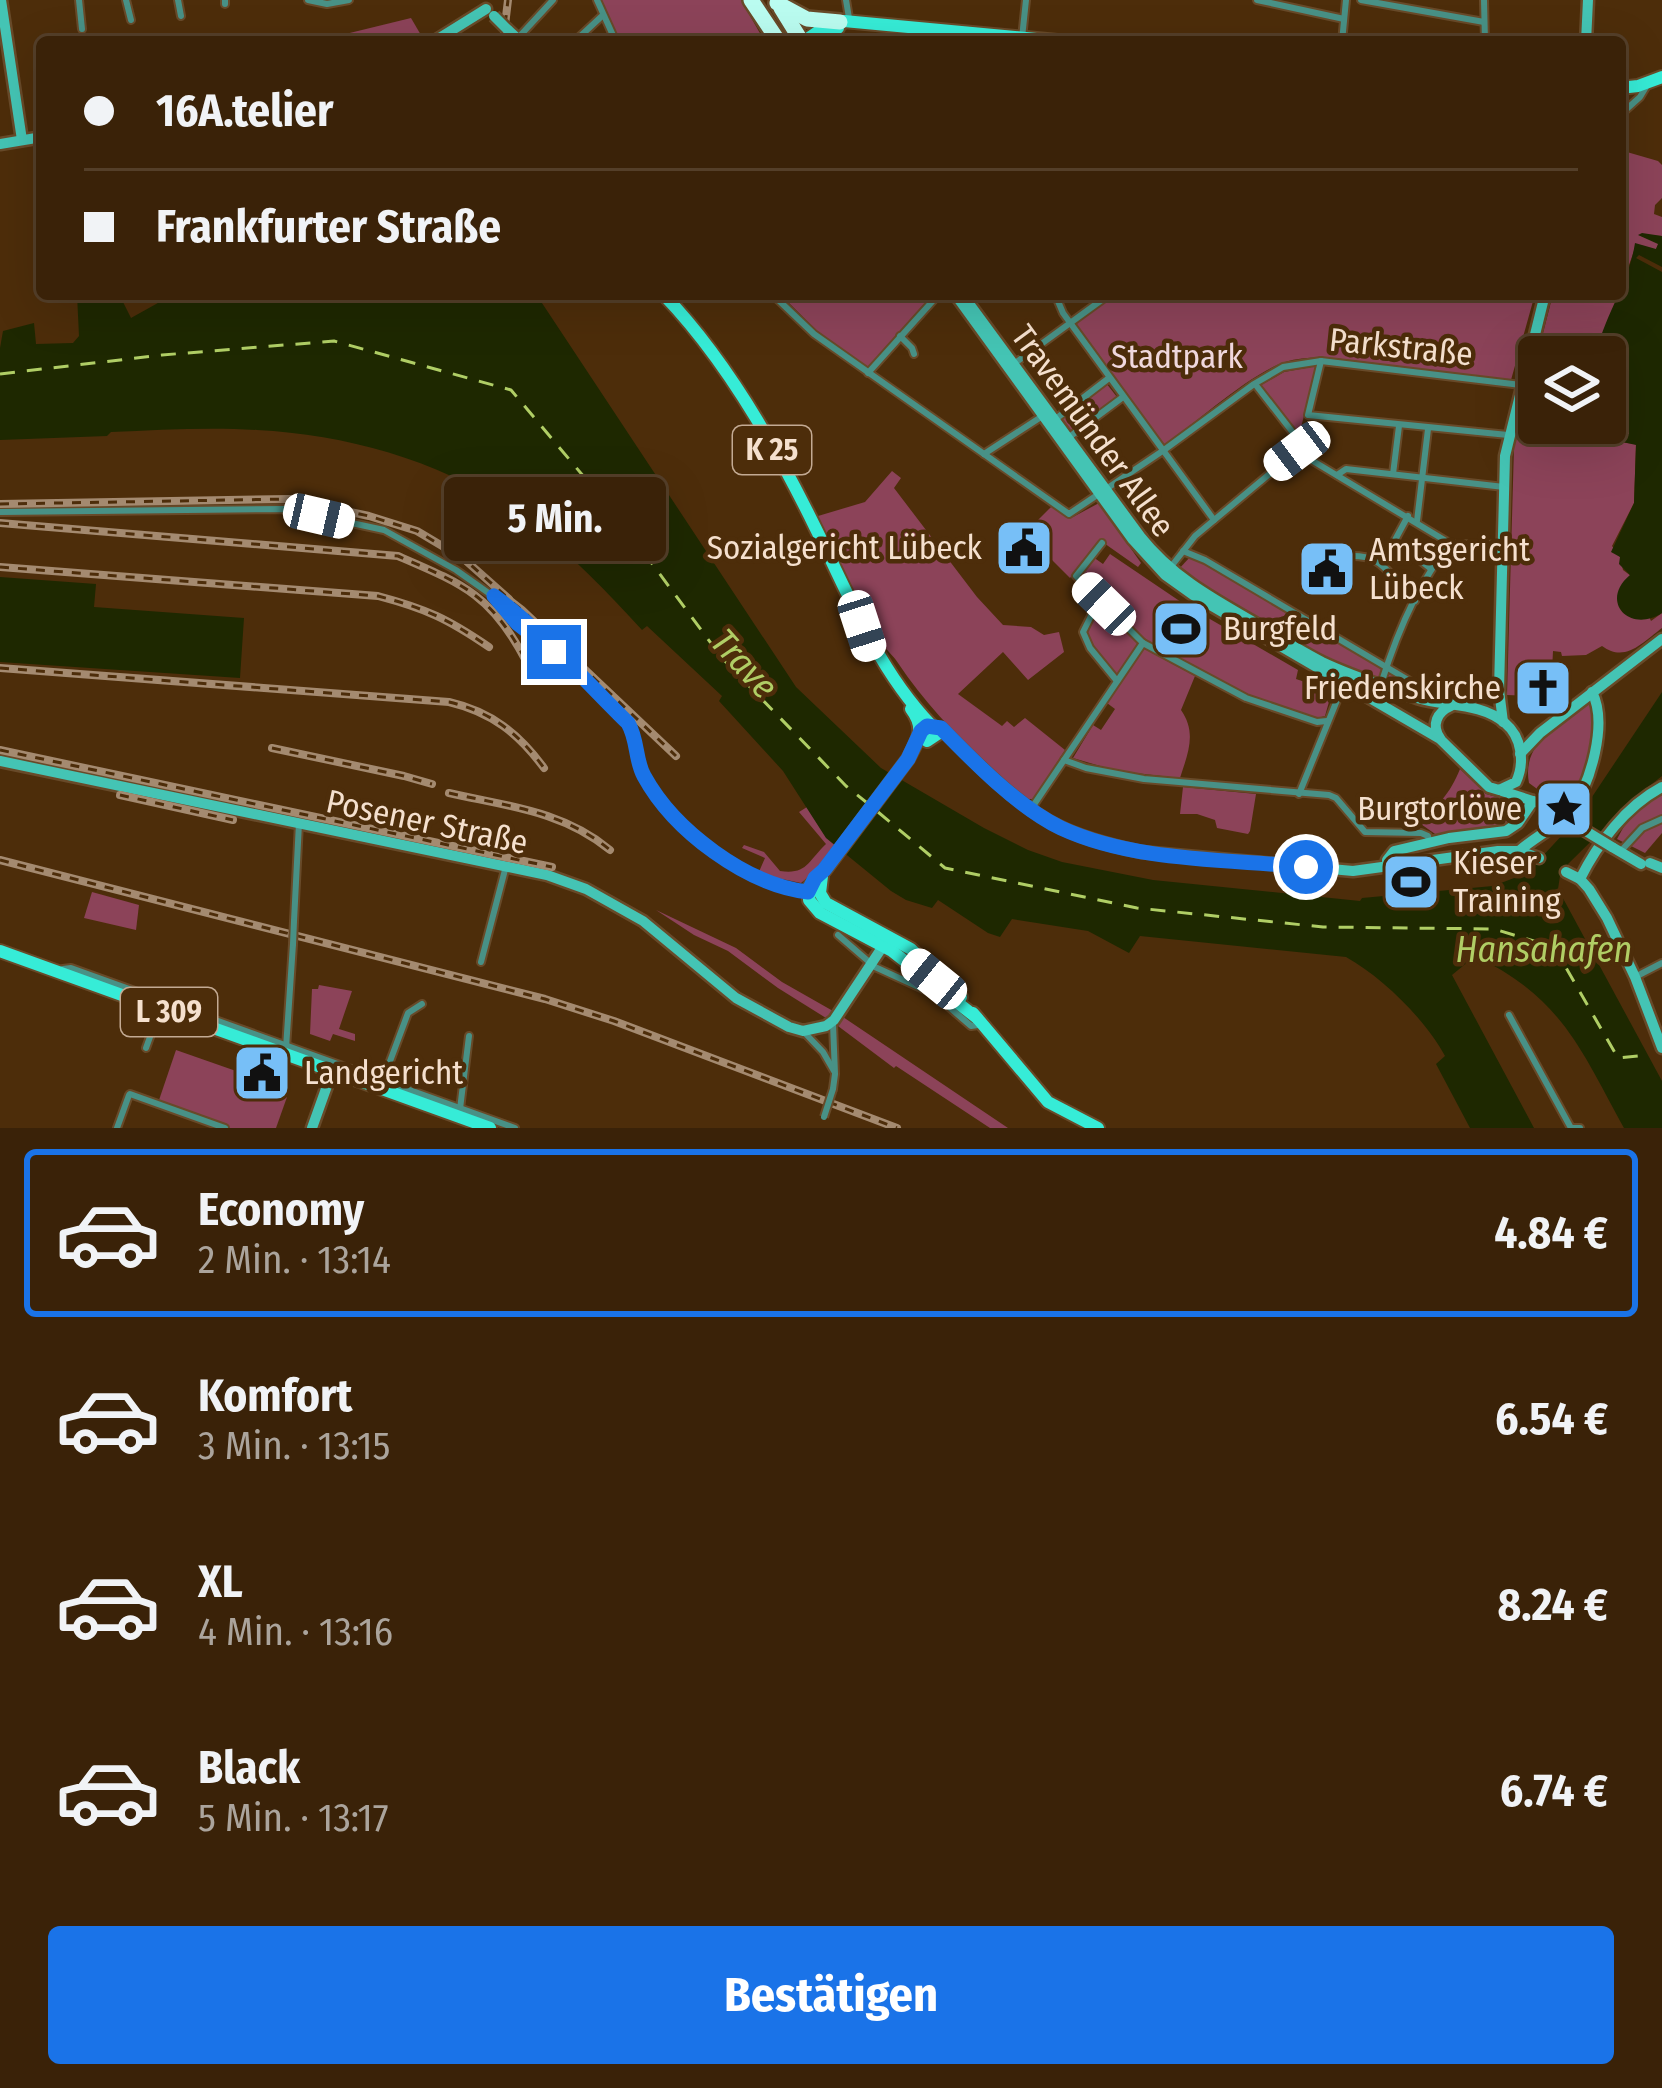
<!DOCTYPE html>
<html lang="de">
<head>
<meta charset="utf-8">
<style>
  body { margin:0; font-family:"Fira Sans Condensed",sans-serif; background:#452f16; color:#f1f3f6; height:100vh; display:flex; flex-direction:column; font-size:45px; white-space:nowrap }
  * { box-sizing:border-box; margin:0 }
  p { font-size:39px; color:#aba49c }
  .icon { flex:none; width:66px; height:66px; fill:none; stroke:currentColor; stroke-width:2; stroke-linecap:round; stroke-linejoin:round }
  .map { position:relative; height:1128px; overflow:hidden }
  .details { display:flex; flex-direction:column; background:#3a2208; flex:1 }
  .details>* { flex:none }
  .banner { position:absolute; left:36px; top:36px; width:1590px; height:264px; border-radius:12px; box-shadow:0 12px 48px #0002,0 0 0 3px #543f29; display:grid; align-content:center; height:264px; padding:0 48px; background:#3a2208 }
  .fabs { position:absolute; left:1518px; top:336px; display:grid; gap:24px }
  .fabs a { display:grid; place-items:center; width:108px; height:108px; border-radius:12px; background:#3a2208; box-shadow:0 12px 48px #0002,0 0 0 3px #543f29; font-size:60px }
  .end { position:absolute; width:54px; height:54px; margin:-27px; border:15px solid #1a73e8; background:#fff; box-shadow:0 0 0 6px #fff }
  .from { border-radius:50% }
  .bubble { position:absolute; height:84px; border-radius:12px; background:#3a2208; box-shadow:0 12px 48px #0002,0 0 0 3px #543f29; font-size:39px; font-weight:700; line-height:84px; text-align:center }
  .car { position:absolute; width:36px; height:72px; margin:-36px -18px; border-radius:15px; box-shadow:0 0 9px 3px #0007; background:linear-gradient(#fff 24%,#345 0 40%,#fff 0 76%,#345 0 86%,#fff 0) }
  .banner b { display:flex; align-items:center; gap:42px; height:114px; font-size:45px }
  .banner b+b { border-top:3px solid #543f29 }
  .banner i { width:30px; height:30px; background:#f1f3f6 }
  ul { padding:21px 0 0; list-style:none }
  li { display:flex; align-items:center; gap:36px; height:168px; margin:0 24px 18px; padding:0 24px; border:6px solid transparent; border-radius:12px }
  li div { flex:1 }
  li b { display:block; font-size:45px }
  li em { font-style:normal; font-weight:700 }
  li.on { border-color:#1a73e8 }
  li>.icon { width:108px; height:108px; stroke-width:1.5 }
  .action { display:flex; gap:24px; margin-top:auto; padding:24px 48px }
  .action a { flex:1; height:138px; border-radius:12px; background:#1a73e8; color:#fff; font-size:48px; font-weight:700; line-height:138px; text-align:center }
  .map>svg:first-child { display:block }
  .green { fill:#8c4359 }
  .water { fill:#1e2800 }
  .lines { fill:none; stroke-linecap:round; stroke-linejoin:round }
  .ferry { stroke:#b0ce65; stroke-width:3; stroke-dasharray:15 12; stroke-linecap:butt }
  .street-casing { stroke:#684a29; stroke-width:10 }
  .secondary-casing { stroke:#684a29; stroke-width:15 }
  .primary-casing { stroke:#684a29; stroke-width:16 }
  .highway-casing { stroke:#684a29; stroke-width:20 }
  .street { stroke:#489186; stroke-width:6 }
  .secondary { stroke:#44c4b4; stroke-width:10 }
  .primary { stroke:#36ecd7; stroke-width:12 }
  .highway { stroke:#bafcf0; stroke-width:15 }
  .rail-casing { stroke:#a48a70; stroke-width:8 }
  .rail { stroke:#4d2d0a; stroke-width:3; stroke-dasharray:9; stroke-linecap:butt }
  .street-bridge-casing { stroke:#684a29; stroke-width:10; stroke-linecap:butt }
  .secondary-bridge-casing { stroke:#684a29; stroke-width:15; stroke-linecap:butt }
  .street-bridge { stroke:#489186; stroke-width:6 }
  .secondary-bridge { stroke:#44c4b4; stroke-width:10 }
  .route { stroke:#1a73e8; stroke-width:15 }
  .labels { text-anchor:middle; dominant-baseline:central; stroke-width:9; stroke-linejoin:round; paint-order:stroke }
  .shield { fill:#4d2d0a; stroke:#c3aa93; stroke-width:3 }
  .shield-label { font-size:30px; font-weight:bold; fill:#f5e0ce }
  .street-label { font-size:33px; fill:#f5e0ce; stroke:#4d2d0a }
  .park-label { font-size:33px; fill:#f0d8dd; stroke:#4d2d0a }
  .poi-label { font-size:33px; fill:#f5e0ce; stroke:#4d2d0a; text-anchor:start }
  .water-label { font-size:36px; font-style:italic; fill:#b0ce65; stroke:#4d2d0a }
</style>
</head>
<body>
<div class="map">
<svg width="1662" height="1128" viewBox="0 0 1662 1128">
  <rect width="100%" height="100%" fill="#4d2d0a"/>
  <!-- green -->
  <g class="green">
    <polygon points="600,0 741,0 765,42 619,42"/>
    <polygon points="411,18 425,42 321,40"/>
    <polygon points="1620,150 1658,161 1662,165 1662,198 1655,205 1654,214 1662,217 1662,236 1639,235 1659,243 1656,249 1634,251 1620,290"/>
    <polygon points="780,294 933,294 867,368 817,331"/>
    <path d="M1115,294h420l-24,86 -177,-22c-16,-1 -33,-1 -49,4 -34,11 -90,61 -121,84l-90,-123z"/>
    <path d="M1553,294h66l-24,63h-56v66h66v-28l10,3 14,14v23h-12v7l19,2 -2,59 -22,43 8,11 3,13 8,6 20,45 11,-8v15c-20,15 -37,35 -60,18l-16,9 -24,1 -1,-4 -8,-1 -1,20 4,7h-22l-2,10 4,8 -29,-1 7,-248z"/>
    <polygon points="1317,366 1299,435 1261,385 1284,372"/>
    <polygon points="1106,383 1117,397 1070,433 1059,418"/>
    <path d="M892,471l9,7 -7,10 83,109 26,28 28,2 13,8 15,-3 5,20 -36,28 -25,-28 -45,42 44,32 5,-5 7,6 11,-9 40,32 -31,49h-10c-46,-42 -92,-85 -126,-136 -5,-8 -13,-14 -18,-22 -26,-38 -43,-84 -62,-125l47,-14z"/>
    <polygon points="1099,503 1141,563 1138,567 1101,541 1070,578 1025,533 1053,505 1073,517"/>
    <polygon points="1110,554 1184,604 1298,670 1296,679 1332,691 1325,716 1318,718 1247,696 1167,652 1166,649 1147,643 1081,579 1080,575 1093,557 1103,564"/>
    <polygon points="1190,557 1203,562 1416,686 1430,697 1330,664 1234,608 1178,570"/>
    <polygon points="1105,609 1139,645 1116,677 1090,647 1085,633 1093,617"/>
    <path d="M1143,648l52,28 -14,34c16,23 7,43 -1,68l-63,-7 -44,-13 20,-33 8,5 14,-21 -8,-6z"/>
    <path d="M1590,702l4,5c-3,33 -3,78 -31,101l-34,-25c-8,-41 32,-59 61,-81z"/>
    <path d="M1460,769l26,25 36,10 2,4 -19,18 -67,10 -20,-14c20,-16 32,-28 42,-53z"/>
    <polygon points="1183,787 1256,794 1250,831 1248,834 1217,828 1215,820 1197,814 1180,814"/>
    <path d="M1662,795v38l-17,20 -28,-14c14,-26 17,-30 45,-44z"/>
    <path d="M807,807l19,30 9,7 -22,29 -12,10 -43,-9 7,-16 -23,-10 2,-3 20,7 16,19c27,4 28,-10 46,-27l-27,-32z"/>
    <polygon points="92,892 139,905 136,930 84,918"/>
    <polygon points="656,910 736,948 782,982 833,1011 826,1018 778,988 728,951 694,935"/>
    <polygon points="319,985 352,991 339,1029 355,1034 355,1041 333,1034 330,1041 310,1034 312,989 318,989"/>
    <polygon points="843,1017 1008,1128 990,1128 896,1066 894,1068 838,1026"/>
    <polygon points="176,1050 285,1088 287,1097 276,1128 225,1128 158,1103"/>
  </g>
  <!-- water -->
  <g class="water">
    <path d="M1642,233l20,3v31l-23,-12 -3,3 26,14v341c-33,21 -63,-12 -32,-38l-11,-11 1,-7 -9,-5 23,-49 2,-58 -22,-5 3,-5 12,-1v-21l-14,-15 -10,-3v-38h-10c9,-41 34,-74 40,-114l21,6 2,-5 -20,-9z"/>
    <path d="M77,294h42l12,24 43,-24h362l260,393 85,81 103,60 44,22 34,12 91,18 207,21 2,-3 131,-12 34,-13 51,-55 84,-126v84l-23,18 -71,70 -8,12 -2,13 104,192v47h-38c-44,-80 -62,-130 -149,-172l-23,19 82,153h-64l-34,-64 9,-8c-20,-37 -63,-79 -99,-99l-206,-21 -11,17 -41,-22 -76,-12 -12,18 -12,-4 -50,-33 -6,8 -26,-8 -15,-9 -65,-53 -43,-67 -64,-70 3,-5 -75,-70 -5,4c-34,-37 -71,-76 -112,-107 -77,-59 -177,-88 -273,-93 -48,-3 -98,0 -146,2l-4,4 -107,4v-92l3,-17 31,-8 2,21 37,-1 6,-7z"/>
    <polygon points="0,577 96,584 94,607 244,618 240,678 0,662"/>
  </g>
  <g class="lines">
    <!-- ferry -->
    <g class="ferry">
      <polyline points="0,374 162,355 334,341 511,390 616,515 722,658 846,786 871,806"/>
      <polyline points="878,812 945,868 1137,908 1323,927 1494,929 1554,947 1618,1058 1648,1055"/>
    </g>
    <defs>
      <g id="street">
        <polyline points="79,0 82,29"/>
        <polyline points="126,0 131,20"/>
        <polyline points="178,0 181,16"/>
        <polyline points="308,0 327,4 349,0"/>
        <polyline points="597,0 616,42"/>
        <polyline points="846,0 849,18"/>
        <polyline points="1257,0 1344,19"/>
        <polyline points="1361,0 1484,22"/>
        <polyline points="1484,0 1485,42"/>
        <polyline points="225,4 225,0"/>
        <polyline points="1022,38 1026,0"/>
        <polyline points="517,39 553,0"/>
        <polyline points="923,39 953,42"/>
        <polyline points="574,42 602,16"/>
        <polyline points="1342,42 1346,0"/>
        <polyline points="1620,115 1640,97 1646,87"/>
        <polyline points="772,294 814,334 1069,514 1164,450 1254,384 1283,367 1321,361 1521,385"/>
        <polyline points="1055,294 1063,313 1214,520"/>
        <polyline points="900,336 912,348 914,354"/>
        <polyline points="1321,361 1308,415 1508,435"/>
        <polyline points="1011,366 1110,294"/>
        <polyline points="868,373 939,294"/>
        <polyline points="1053,421 1109,378"/>
        <polyline points="1068,438 1123,397"/>
        <polyline points="1298,452 1451,544 1503,545"/>
        <polyline points="984,454 1041,417"/>
        <polyline points="1393,474 1399,426"/>
        <polyline points="1337,475 1346,469 1504,487"/>
        <path d="M0,512l287,-3 97,21 72,40 61,43 111,110c10,17 7,36 16,53 29,55 101,107 163,115"/>
        <polyline points="1408,516 1395,540 1431,569"/>
        <polyline points="1417,521 1428,429"/>
        <polyline points="1102,543 1076,576 1143,643 1246,698 1317,722 1327,721"/>
        <polyline points="1183,551 1205,560 1415,684 1438,701"/>
        <path d="M1340,557c46,-6 46,18 75,44"/>
        <polyline points="1170,568 1195,536 1297,451 1301,443 1255,384"/>
        <polyline points="500,603 516,623 536,636 582,679"/>
        <polyline points="1104,604 1092,614 1083,632 1090,648 1117,681"/>
        <path d="M1381,684c15,-48 36,-102 70,-140"/>
        <polyline points="1064,760 1086,768 1144,779 1329,795 1336,798 1365,832 1421,833 1428,836 1429,842"/>
        <polyline points="1299,794 1344,683"/>
        <polyline points="1031,809 1143,643"/>
        <polyline points="1620,852 1642,828 1662,819"/>
        <polyline points="294,921 299,823"/>
        <polyline points="838,935 875,967 934,994 971,1026 978,1025"/>
        <polyline points="481,962 506,866"/>
        <polyline points="63,969 71,968 515,1128"/>
        <polyline points="1635,977 1662,963"/>
        <polyline points="1509,1015 1571,1128 1580,1128"/>
        <polyline points="833,1024 835,1074 833,1089"/>
        <polyline points="803,1031 823,1052 834,1071"/>
        <polyline points="146,1048 159,1012"/>
        <polyline points="286,1048 293,944"/>
        <polyline points="383,1080 408,1013 422,1004"/>
        <polyline points="130,1094 225,1128"/>
        <polyline points="460,1109 469,1036"/>
        <polyline points="117,1128 129,1095"/>
      </g>
      <g id="secondary">
        <polyline points="1,0 22,140"/>
        <polyline points="507,29 521,42"/>
        <polyline points="433,42 486,9"/>
        <polyline points="1586,42 1588,0"/>
        <polyline points="0,144 42,137"/>
        <path d="M955,294l178,246 32,35 28,20 247,144 49,48 10,3 17,-8c9,-19 6,-45 -11,-59 -25,-21 -59,-16 -88,-25 -31,-11 -66,-22 -95,-36 -25,-13 -49,-28 -72,-42 -42,-24 -79,-45 -110,-84l-178,-242"/>
        <polyline points="1503,722 1499,690 1505,456 1545,294"/>
        <path d="M941,728c33,33 75,77 117,98 26,13 55,20 83,26l212,19 145,-20h21l20,7"/>
        <path d="M1440,738c-9,-13 -3,-26 11,-32"/>
        <polyline points="1520,754 1540,733 1662,639"/>
        <polyline points="0,761 547,875 586,889 643,921 736,998 789,1027 803,1031 826,1026 834,1020 885,943"/>
        <polyline points="1502,791 1542,804 1556,813"/>
        <polyline points="1612,847 1641,864"/>
        <path d="M1519,851c17,-15 38,-24 52,-41 20,-27 37,-87 21,-118"/>
        <polyline points="1650,863 1662,868"/>
        <polyline points="1387,867 1387,860 1394,851 1449,838 1506,831 1518,823 1533,801"/>
        <polyline points="1566,872 1580,879 1589,889 1607,918 1635,977 1662,1048"/>
        <path d="M1580,879c18,-36 46,-73 82,-92"/>
        <polyline points="312,1128 332,1072"/>
      </g>
      <g id="primary">
        <polyline points="803,42 822,29 844,21 1068,42"/>
        <polyline points="819,42 838,28"/>
        <polyline points="1620,88 1638,86 1662,77"/>
        <path d="M663,294c62,64 113,153 152,233 36,72 65,149 124,206l-12,8"/>
        <path d="M911,709c15,20 7,31 -3,50l-83,111 -15,16 -1,14 11,13 72,38 85,67"/>
        <polyline points="822,876 820,893 826,903 911,949 961,997"/>
        <polyline points="0,951 490,1128"/>
        <polyline points="973,1013 1048,1102 1098,1128"/>
      </g>
      <g id="highway">
        <polyline points="751,0 779,42"/>
        <polyline points="777,3 807,19 840,22"/>
        <polyline points="781,8 802,42"/>
      </g>
    </defs>
    <!-- street casing -->
    <use href="#street" class="street-casing"/>
    <!-- secondary casing -->
    <use href="#secondary" class="secondary-casing"/>
    <!-- primary casing -->
    <use href="#primary" class="primary-casing"/>
    <!-- highway casing -->
    <use href="#highway" class="highway-casing"/>
    <!-- street -->
    <use href="#street" class="street"/>
    <!-- secondary -->
    <use href="#secondary" class="secondary"/>
    <!-- primary -->
    <use href="#primary" class="primary"/>
    <!-- highway -->
    <use href="#highway" class="highway"/>
    <defs>
      <g id="rail">
        <polyline points="503,42 508,0"/>
        <polyline points="0,504 290,499 369,516 417,531 464,559 509,599"/>
        <path d="M0,523l398,33c65,28 94,39 128,105"/>
        <path d="M0,567l378,29c49,13 70,23 111,51"/>
        <polyline points="499,592 522,610 676,756"/>
        <path d="M0,668l449,34c43,10 70,32 95,66"/>
        <polyline points="272,748 404,776 432,784"/>
        <polyline points="0,750 552,867"/>
        <path d="M449,793c58,13 114,18 161,57"/>
        <polyline points="120,795 233,820"/>
        <polyline points="0,860 545,999 614,1021 897,1128"/>
      </g>
    </defs>
    <!-- rail casing -->
    <use href="#rail" class="rail-casing"/>
    <!-- rail -->
    <use href="#rail" class="rail"/>
    <defs>
      <g id="street-bridge">
        <polyline points="293,944 294,921"/>
        <polyline points="824,1117 833,1089"/>
      </g>
      <g id="secondary-bridge">
        <polyline points="494,16 507,29"/>
        <polyline points="1556,813 1612,847"/>
      </g>
    </defs>
    <!-- street-bridge casing -->
    <use href="#street-bridge" class="street-bridge-casing"/>
    <!-- secondary-bridge casing -->
    <use href="#secondary-bridge" class="secondary-bridge-casing"/>
    <!-- street-bridge -->
    <use href="#street-bridge" class="street-bridge"/>
    <!-- secondary-bridge -->
    <use href="#secondary-bridge" class="secondary-bridge"/>
  </g>
  <g class="lines">
    <!-- route -->
    <path class="route" d="M554,652l-37,-29 -23,-27c50,37 90,84 134,127 10,17 7,37 16,53 30,55 103,109 164,116l7,-14 9,-8 84,-111 13,-28 6,-5 14,2c33,34 77,79 120,100 73,34 166,31 245,39"/>
  </g>
  <!-- icons -->
  <defs>
    <symbol id="civic-square" viewBox="-11 -11 22 22"><rect x="-9" y="-9" width="18" height="18" rx="4" fill="#77bff7" stroke="#4d2d0a"/><path d="M-.6-6.5H3V-4.5H.6V-3L4-1V1h2V6H-6V1h2V-1L-.6-3ZM-1.2 2.5V6h2.4V2.5Z" fill="#111"/></symbol>
    <symbol id="stadium-square" viewBox="-11 -11 22 22"><rect x="-9" y="-9" width="18" height="18" rx="4" fill="#77bff7" stroke="#4d2d0a"/><path d="M0-5a6.5 5 0 1 0 0 10a6.5 5 0 1 0 0-10ZM-3.5-1.8h7v3.6h-7Z" fill="#111"/></symbol>
    <symbol id="church-square" viewBox="-11 -11 22 22"><rect x="-9" y="-9" width="18" height="18" rx="4" fill="#77bff7" stroke="#4d2d0a"/><path d="M-1.2-6h2.4v3.5h3.3v2.4h-3.3V6h-2.4V-.1h-3.3v-2.4h3.3Z" fill="#111"/></symbol>
    <symbol id="sight-square" viewBox="-11 -11 22 22"><rect x="-9" y="-9" width="18" height="18" rx="4" fill="#77bff7" stroke="#4d2d0a"/><path d="M0-6L1.8-2.2L6-1.7L2.9 1.2L3.7 5.4L0 3.3L-3.7 5.4L-2.9 1.2L-6-1.7L-1.8-2.2Z" fill="#111"/></symbol>
  </defs>
  <g fill-rule="evenodd">
    <use href="#civic-square" x="991" y="515" width="66" height="66"/>
    <use href="#civic-square" x="1294" y="536" width="66" height="66"/>
    <use href="#stadium-square" x="1148" y="596" width="66" height="66"/>
    <use href="#church-square" x="1510" y="655" width="66" height="66"/>
    <use href="#sight-square" x="1531" y="776" width="66" height="66"/>
    <use href="#stadium-square" x="1378" y="849" width="66" height="66"/>
    <use href="#civic-square" x="229" y="1040" width="66" height="66"/>
  </g>
  <g class="labels">
    <!-- shield labels -->
    <g class="shield">
      <rect x="733" y="426" width="78" height="48" rx="9"/>
      <rect x="121" y="988" width="96" height="48" rx="9"/>
    </g>
    <g class="shield-label">
      <text x="772" y="450">K 25</text>
      <text x="169" y="1012">L 309</text>
    </g>
    <!-- street labels -->
    <g class="street-label">
      <text transform="translate(1401 347) rotate(6)">Parkstraße</text>
      <text transform="translate(1093 431) rotate(54)">Travemünder Allee</text>
      <text transform="translate(427 822) rotate(12)">Posener Straße</text>
    </g>
    <!-- park labels -->
    <g class="park-label">
      <text x="1177" y="357">Stadtpark</text>
    </g>
    <!-- poi labels -->
    <g class="poi-label">
      <text x="982" y="548" text-anchor="end">Sozialgericht Lübeck</text>
      <text x="1369" y="550">Amtsgericht<tspan x="1369" dy="38">Lübeck</tspan></text>
      <text x="1223" y="629">Burgfeld</text>
      <text x="1501" y="688" text-anchor="end">Friedenskirche</text>
      <text x="1522" y="809" text-anchor="end">Burgtorlöwe</text>
      <text x="1453" y="863">Kieser<tspan x="1453" dy="38">Training</tspan></text>
      <text x="304" y="1073">Landgericht</text>
    </g>
    <!-- water labels -->
    <g class="water-label">
      <text transform="translate(744 664) rotate(48)">Trave</text>
      <text x="1544" y="950">Hansahafen</text>
    </g>
  </g>
</svg>
<div class="fabs">
<a><svg class="icon" aria-label="layers" viewBox="0 0 24 24"><path d="M12 4l9 5-9 5-9-5zM3 14l9 5 9-5"/></svg></a>
</div>
<i class="end from" style="left:1306px;top:867px"></i>
<i class="end" style="left:554px;top:652px"></i>
<div class="bubble" style="left:444px;top:477px;width:222px">5 Min.</div>
<i class="car" style="left:1297px;top:451px;rotate:233deg"></i>
<i class="car" style="left:319px;top:516px;rotate:103deg"></i>
<i class="car" style="left:1104px;top:604px;rotate:314deg"></i>
<i class="car" style="left:862px;top:626px;rotate:162deg"></i>
<i class="car" style="left:934px;top:979px;rotate:309deg"></i>
<div class="banner">
<b><i class="from"></i>16A.telier</b>
<b><i></i>Frankfurter Straße</b>
</div>
</div>
<section class="details">
<ul>
<li class="on"><svg class="icon" aria-label="car" viewBox="0 0 24 24"><path d="M5 17H2v-5l4-1 3-4h7l3 4 3 1v5h-3M9 17h6M6 11h13"/><circle cx="7" cy="17" r="2"/><circle cx="17" cy="17" r="2"/></svg><div><b>Economy</b><p>2 Min. · 13:14</p></div><em>4.84 €</em></li>
<li><svg class="icon" aria-label="car" viewBox="0 0 24 24"><path d="M5 17H2v-5l4-1 3-4h7l3 4 3 1v5h-3M9 17h6M6 11h13"/><circle cx="7" cy="17" r="2"/><circle cx="17" cy="17" r="2"/></svg><div><b>Komfort</b><p>3 Min. · 13:15</p></div><em>6.54 €</em></li>
<li><svg class="icon" aria-label="car" viewBox="0 0 24 24"><path d="M5 17H2v-5l4-1 3-4h7l3 4 3 1v5h-3M9 17h6M6 11h13"/><circle cx="7" cy="17" r="2"/><circle cx="17" cy="17" r="2"/></svg><div><b>XL</b><p>4 Min. · 13:16</p></div><em>8.24 €</em></li>
<li><svg class="icon" aria-label="car" viewBox="0 0 24 24"><path d="M5 17H2v-5l4-1 3-4h7l3 4 3 1v5h-3M9 17h6M6 11h13"/><circle cx="7" cy="17" r="2"/><circle cx="17" cy="17" r="2"/></svg><div><b>Black</b><p>5 Min. · 13:17</p></div><em>6.74 €</em></li>
</ul>
<div class="action"><a>Bestätigen</a></div>
</section>
</body>
</html>
